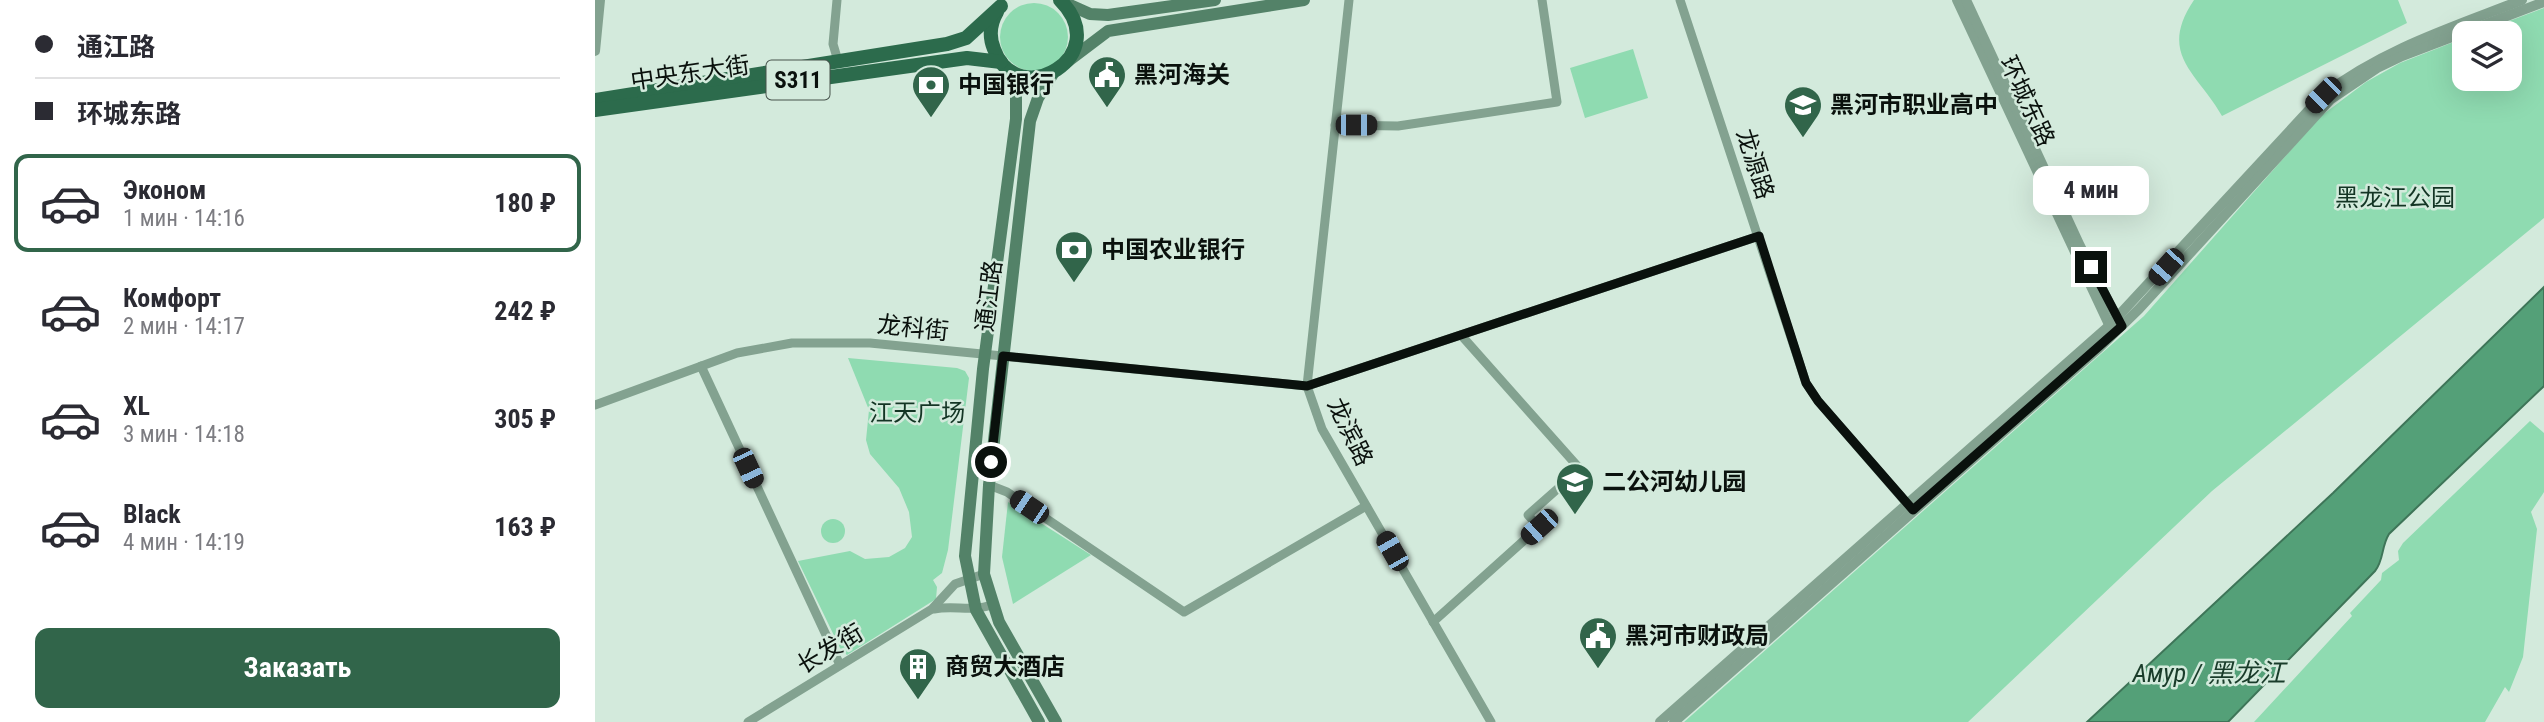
<!DOCTYPE html>
<html lang="ru">
<head>
<meta charset="utf-8">
<style>
  body { margin:0; font-family:"Roboto Condensed","Noto Sans SC",sans-serif; background:#f2f2f3; color:#2b2b33; height:100vh; display:flex; flex-direction:column; font-size:26px; white-space:nowrap }
  * { box-sizing:border-box; margin:0 }
  p { font-size:23px; color:#7c7c81 }
  .icon { flex:none; width:38px; height:38px; fill:none; stroke:currentColor; stroke-width:2; stroke-linecap:round; stroke-linejoin:round }
  .map { position:relative; flex:1; overflow:hidden }
  .side { display:flex; flex-direction:column; background:#fff; width:595px }
  .side>* { flex:none }
  .top-card { display:grid; align-content:center; height:154px; padding:0 35px; background:#fff }
  .tools { position:absolute; left:1857px; top:21px; display:grid; gap:14px }
  .tools a { display:grid; place-items:center; width:70px; height:70px; border-radius:14px; background:#fff; box-shadow:0 7px 28px #0002; font-size:35px }
  .end { position:absolute; width:32px; height:32px; margin:-16px; border:9px solid #0a110d; background:#fff; box-shadow:0 0 0 4px #fff }
  .from { border-radius:50% }
  .bubble { position:absolute; height:49px; border-radius:14px; background:#fff; box-shadow:0 7px 28px #0002; font-size:23px; font-weight:700; line-height:49px; text-align:center }
  .car { position:absolute; width:21px; height:42px; margin:-21px -10px; border-radius:9px; box-shadow:0 0 5px 2px #0007; background:linear-gradient(#222 24%,#8ab4d8 0 40%,#222 0 76%,#8ab4d8 0 86%,#222 0) }
  .top-card b { display:flex; align-items:center; gap:24px; height:66px; font-size:26px }
  .top-card b+b { border-top:2px solid #e1e1e2 }
  .top-card i { width:18px; height:18px; background:#2b2b33 }
  ul { padding:0; list-style:none }
  li { display:flex; align-items:center; gap:21px; height:98px; margin:0 14px 10px; padding:0 21px; border:4px solid transparent; border-radius:14px }
  li div { flex:1 }
  li b { display:block; font-size:26px }
  li em { font-style:normal; font-weight:700 }
  li.active { border-color:#31654a }
  li>.icon { width:63px; height:63px; stroke-width:1.5 }
  .action { display:flex; gap:14px; margin-top:auto; padding:14px 35px }
  .action a { flex:1; height:80px; border-radius:14px; background:#31654a; color:#fff; font-size:28px; font-weight:700; line-height:80px; text-align:center }
  main { display:flex; flex:1; min-height:0 }
  .map>svg:first-child { display:block }
  .green { fill:#8fdbb1 }
  .water { fill:#54a078; stroke:#3e7558; stroke-width:2 }
  .lines { fill:none; stroke-linecap:round; stroke-linejoin:round }
  .minor { stroke:#83a290; stroke-width:9 }
  .tertiary { stroke:#83a290; stroke-width:10 }
  .secondary { stroke:#538268; stroke-width:12 }
  .primary { stroke:#2c6b4c; stroke-width:14 }
  .route { stroke:#0a110d; stroke-width:9 }
  .labels { text-anchor:middle; dominant-baseline:central; stroke-width:5; stroke-linejoin:round; paint-order:stroke }
  .shield { fill:#d3eadc; stroke:#46524b; stroke-width:2 }
  .shield-label { font-size:23px; font-weight:bold; fill:#0a110d }
  .street-label { font-size:24px; fill:#0a110d; stroke:#d3eadc }
  .poi-label { font-size:24px; font-weight:bold; fill:#0a110d; stroke:#d3eadc; text-anchor:start }
  .park-label { font-size:24px; fill:#133524; stroke:#d3eadc }
  .water-label { font-size:26px; font-style:italic; fill:#193c2a; stroke:#d3eadc }
</style>
</head>
<body>
<main>
<section class="side">
<div class="top-card">
<b><i class="from"></i>通江路</b>
<b><i></i>环城东路</b>
</div>
<ul>
<li class="active"><svg class="icon" aria-label="car" viewBox="0 0 24 24"><path d="M5 17H2v-5l4-1 3-4h7l3 4 3 1v5h-3M9 17h6M6 11h13"/><circle cx="7" cy="17" r="2"/><circle cx="17" cy="17" r="2"/></svg><div><b>Эконом</b><p>1 мин · 14:16</p></div><em>180 ₽</em></li>
<li><svg class="icon" aria-label="car" viewBox="0 0 24 24"><path d="M5 17H2v-5l4-1 3-4h7l3 4 3 1v5h-3M9 17h6M6 11h13"/><circle cx="7" cy="17" r="2"/><circle cx="17" cy="17" r="2"/></svg><div><b>Комфорт</b><p>2 мин · 14:17</p></div><em>242 ₽</em></li>
<li><svg class="icon" aria-label="car" viewBox="0 0 24 24"><path d="M5 17H2v-5l4-1 3-4h7l3 4 3 1v5h-3M9 17h6M6 11h13"/><circle cx="7" cy="17" r="2"/><circle cx="17" cy="17" r="2"/></svg><div><b>XL</b><p>3 мин · 14:18</p></div><em>305 ₽</em></li>
<li><svg class="icon" aria-label="car" viewBox="0 0 24 24"><path d="M5 17H2v-5l4-1 3-4h7l3 4 3 1v5h-3M9 17h6M6 11h13"/><circle cx="7" cy="17" r="2"/><circle cx="17" cy="17" r="2"/></svg><div><b>Black</b><p>4 мин · 14:19</p></div><em>163 ₽</em></li>
</ul>
<div class="action"><a>Заказать</a></div>
</section>
<div class="map">
<svg width="1949" height="722" viewBox="0 0 1949 722">
  <rect width="100%" height="100%" fill="#d3eadc"/>
  <!-- green -->
  <g class="green">
    <path d="M1599,0h204l9,23 -185,93c-24,-43 -65,-61 -28,-116z"/>
    <circle cx="439" cy="37" r="34"/>
    <polygon points="1949,8 1949,218 1617,491 1373,722 1089,722 1549,316 1726,116 1771,82 1805,63 1869,38 1869,79 1914,79 1914,33 1882,33"/>
    <polygon points="1038,49 1053,98 990,118 975,68"/>
    <polygon points="253,358 362,368 370,371 374,378 353,550 347,573 338,580 342,587 341,599 252,655 246,650 203,561 255,551 270,559 294,557 310,548 317,537 314,512 304,488 275,454 271,440 274,410"/>
    <polygon points="1935,421 1949,433 1949,492 1936,512 1942,529 1928,657 1914,692 1910,687 1890,722 1659,722 1757,616 1755,613 1786,580 1787,573 1804,560 1803,551 1808,543"/>
    <polygon points="413,502 496,555 418,604 407,557"/>
    <circle cx="238" cy="531" r="12"/>
  </g>
  <!-- water -->
  <path class="water" d="M1949,287v99l-155,148c-8,13 -5,26 -14,37l-147,151h-141l246,-229z"/>
  <g class="lines">
    <!-- minor -->
    <g class="minor">
      <polyline points="242,0 238,44 243,61"/>
      <polyline points="754,0 712,386 727,429 896,722"/>
      <polyline points="1085,0 1211,383 1223,401 1315,507"/>
      <polyline points="740,125 803,126 962,102 947,0"/>
      <polyline points="106,366 245,665"/>
      <polyline points="0,405 142,353 197,343 275,343 712,386 1164,236"/>
      <polyline points="394,485 412,492 589,612 771,506"/>
      <path d="M339,609c21,-4 36,3 58,-4"/>
      <polyline points="838,622 944,527 933,515 985,469 866,335"/>
      <polyline points="153,722 337,609 360,584 389,574"/>
    </g>
    <!-- tertiary -->
    <g class="tertiary">
      <polyline points="1362,0 1517,331"/>
      <polyline points="1371,0 1485,246 1525,324"/>
      <polyline points="0,51 5,0"/>
      <path d="M1065,722l449,-396 214,-231c60,-46 130,-68 199,-95"/>
      <polyline points="1079,722 1504,348 1544,309 1736,99 1782,68 1807,56 1949,2"/>
    </g>
    <!-- secondary -->
    <g class="secondary">
      <polyline points="466,1 495,14 513,15 620,0"/>
      <polyline points="472,62 513,31 709,0"/>
      <polyline points="415,70 421,94 421,119 388,369 370,556 381,610 444,722"/>
      <polyline points="459,72 443,98 435,121 394,485 389,574 404,622 461,722"/>
    </g>
    <!-- primary -->
    <g class="primary">
      <path d="M402,12c-7,12 -8,25 -3,37 23,64 122,7 66,-49"/>
      <polyline points="0,100 352,44 371,38 406,6"/>
      <polyline points="0,110 372,58 406,62"/>
    </g>
  </g>
  <g class="lines">
    <!-- route -->
    <polyline class="route" points="396,462 408,356 712,386 1164,236 1211,383 1223,401 1318,510 1527,326 1496,267"/>
  </g>
  <!-- icons -->
  <defs>
    <symbol id="civic-pin" viewBox="-11 -11 22 30"><path d="M0 17L-7.5 6A9.5 9.5 0 1 1 7.5 6Z" fill="#31654a" stroke="#d3eadc"/><path d="M-.6-6.5H3V-4.5H.6V-3L4-1V1h2V6H-6V1h2V-1L-.6-3ZM-1.2 2.5V6h2.4V2.5Z" fill="#fff"/></symbol>
    <symbol id="bank-pin" viewBox="-11 -11 22 30"><path d="M0 17L-7.5 6A9.5 9.5 0 1 1 7.5 6Z" fill="#31654a" stroke="#d3eadc"/><path d="M-6-4H6V4H-6ZM0-2.3a2.3 2.3 0 1 0 0 4.6a2.3 2.3 0 1 0 0-4.6Z" fill="#fff"/></symbol>
    <symbol id="school-pin" viewBox="-11 -11 22 30"><path d="M0 17L-7.5 6A9.5 9.5 0 1 1 7.5 6Z" fill="#31654a" stroke="#d3eadc"/><path d="M0-5L7-2L0 1L-7-2ZM-4 1L0 2.5L4 1V4Q0 6-4 4Z" fill="#fff"/></symbol>
    <symbol id="building-pin" viewBox="-11 -11 22 30"><path d="M0 17L-7.5 6A9.5 9.5 0 1 1 7.5 6Z" fill="#31654a" stroke="#d3eadc"/><path d="M-4-6H4V6H1V3H-1V6H-4ZM-2.5-4.3h1.7v1.8h-1.7ZM.8-4.3h1.7v1.8H.8ZM-2.5-1h1.7V.8h-1.7ZM.8-1h1.7V.8H.8Z" fill="#fff"/></symbol>
  </defs>
  <g fill-rule="evenodd">
    <use href="#civic-pin" x="490" y="53" width="44" height="60"/>
    <use href="#bank-pin" x="314" y="63" width="44" height="60"/>
    <use href="#school-pin" x="1186" y="83" width="44" height="60"/>
    <use href="#bank-pin" x="457" y="228" width="44" height="60"/>
    <use href="#school-pin" x="958" y="460" width="44" height="60"/>
    <use href="#civic-pin" x="981" y="614" width="44" height="60"/>
    <use href="#building-pin" x="301" y="645" width="44" height="60"/>
  </g>
  <g class="labels">
    <!-- shield labels -->
    <rect class="shield" x="171.5" y="60.5" width="63" height="39" rx="5"/>
    <g class="shield-label">
      <text x="203" y="80">S311</text>
    </g>
    <!-- street labels -->
    <g class="street-label">
      <text transform="translate(95 73) rotate(-8)">中央东大街</text>
      <text transform="translate(1432 101) rotate(65)">环城东路</text>
      <text transform="translate(1160 164) rotate(72)">龙源路</text>
      <text transform="translate(394 296) rotate(-83)">通江路</text>
      <text transform="translate(318 328) rotate(6)">龙科街</text>
      <text transform="translate(755 432) rotate(64)">龙滨路</text>
      <text transform="translate(235 649) rotate(-31)">长发街</text>
    </g>
    <!-- poi labels -->
    <g class="poi-label">
      <text x="539" y="75">黑河海关</text>
      <text x="363" y="85">中国银行</text>
      <text x="1235" y="105">黑河市职业高中</text>
      <text x="506" y="250">中国农业银行</text>
      <text x="1007" y="482">二公河幼儿园</text>
      <text x="1030" y="636">黑河市财政局</text>
      <text x="350" y="667">商贸大酒店</text>
    </g>
    <!-- park labels -->
    <g class="park-label">
      <text x="1800" y="198">黑龙江公园</text>
      <text x="322" y="413">江天广场</text>
    </g>
    <!-- water labels -->
    <g class="water-label">
      <text x="1614" y="673">Амур / 黑龙江</text>
    </g>
  </g>
</svg>
<div class="tools">
<a><svg class="icon" aria-label="layers" viewBox="0 0 24 24"><path d="M12 4l9 5-9 5-9-5zM3 14l9 5 9-5"/></svg></a>
</div>
<i class="end from" style="left:396px;top:462px"></i>
<i class="end" style="left:1496px;top:267px"></i>
<div class="bubble" style="left:1438px;top:166px;width:116px">4 мин</div>
<i class="car" style="left:1728px;top:95px;rotate:225deg"></i>
<i class="car" style="left:761px;top:125px;rotate:90deg"></i>
<i class="car" style="left:1571px;top:267px;rotate:222deg"></i>
<i class="car" style="left:153px;top:468px;rotate:155deg"></i>
<i class="car" style="left:434px;top:507px;rotate:304deg"></i>
<i class="car" style="left:944px;top:527px;rotate:228deg"></i>
<i class="car" style="left:797px;top:551px;rotate:330deg"></i>
</div>
</main>
</body>
</html>
